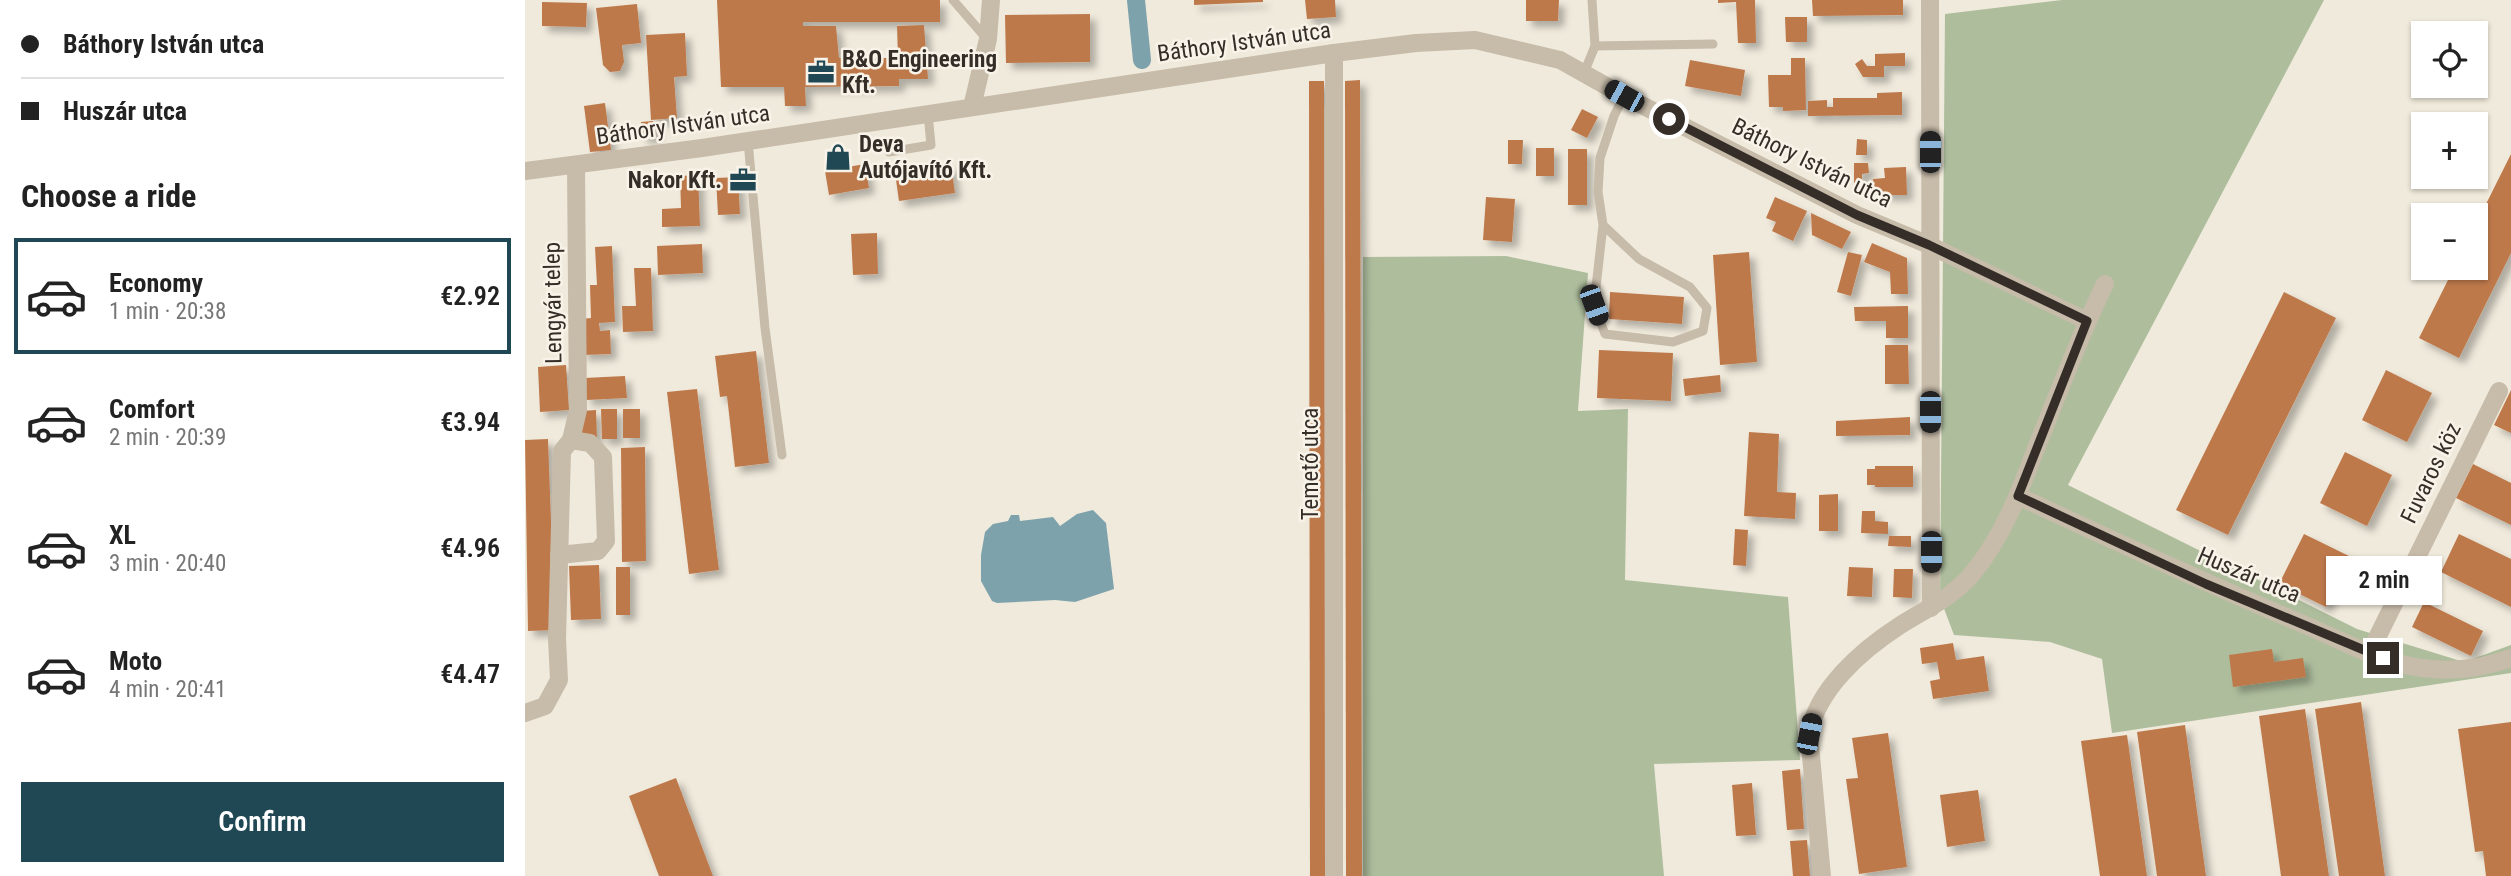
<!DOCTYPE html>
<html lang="en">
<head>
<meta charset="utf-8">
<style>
  body { margin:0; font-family:"Roboto Condensed",sans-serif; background:#f6f6f6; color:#222; height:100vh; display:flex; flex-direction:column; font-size:26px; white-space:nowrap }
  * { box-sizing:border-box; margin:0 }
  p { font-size:23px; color:#767676 }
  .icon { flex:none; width:38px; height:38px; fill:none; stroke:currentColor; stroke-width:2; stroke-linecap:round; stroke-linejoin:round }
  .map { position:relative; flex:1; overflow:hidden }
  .side { display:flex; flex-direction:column; background:#fff; width:525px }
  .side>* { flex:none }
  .banner { display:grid; align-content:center; height:154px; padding:0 21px; background:#fff }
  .controls { position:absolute; left:1886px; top:21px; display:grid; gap:14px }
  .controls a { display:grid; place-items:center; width:77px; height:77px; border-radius:0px; background:#fff; box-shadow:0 2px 5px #0004; font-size:35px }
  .end { position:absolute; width:32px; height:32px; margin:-16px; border:9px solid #352e28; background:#fff; box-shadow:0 0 0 4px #fff }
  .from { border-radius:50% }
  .bubble { position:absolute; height:49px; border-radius:0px; background:#fff; box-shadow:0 2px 5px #0004; font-size:23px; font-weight:600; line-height:49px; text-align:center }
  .car { position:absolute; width:21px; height:42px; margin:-21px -10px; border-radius:9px; box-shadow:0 0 5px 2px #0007; background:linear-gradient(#222 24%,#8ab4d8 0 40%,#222 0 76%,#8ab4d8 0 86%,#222 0) }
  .banner b { display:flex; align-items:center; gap:24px; height:66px; font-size:26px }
  .banner b+b { border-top:2px solid #e0e0e0 }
  .banner i { width:18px; height:18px; background:#222 }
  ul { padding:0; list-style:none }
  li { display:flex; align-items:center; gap:21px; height:116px; margin:0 14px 10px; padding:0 7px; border:4px solid transparent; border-radius:0px }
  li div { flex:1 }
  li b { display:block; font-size:26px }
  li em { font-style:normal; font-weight:600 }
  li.selected { border-color:#204854 }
  li>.icon { width:63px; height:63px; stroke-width:1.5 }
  h2 { padding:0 21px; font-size:32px; line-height:84px }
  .button { display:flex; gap:14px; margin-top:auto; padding:14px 21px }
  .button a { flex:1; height:80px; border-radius:0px; background:#204854; color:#fff; font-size:28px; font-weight:600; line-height:80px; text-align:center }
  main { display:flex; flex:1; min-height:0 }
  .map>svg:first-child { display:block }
  .green { fill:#aebe9d }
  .water { fill:#7da2ab }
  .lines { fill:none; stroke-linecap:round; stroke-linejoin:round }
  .canal { stroke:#7da2ab; stroke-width:18 }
  .building { fill:#be794c; filter:url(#shadow) }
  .lane { stroke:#c7bba9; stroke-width:9 }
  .street { stroke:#c7bba9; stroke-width:18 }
  .route { stroke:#352e28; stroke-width:9 }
  .labels { text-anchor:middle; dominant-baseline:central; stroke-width:5; stroke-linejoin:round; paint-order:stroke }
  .street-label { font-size:23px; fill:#352e28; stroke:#f8f3e8 }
  .poi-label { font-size:23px; font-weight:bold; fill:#352e28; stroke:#f8f3e8; text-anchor:start }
</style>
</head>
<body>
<main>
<section class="side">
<div class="banner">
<b><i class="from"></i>Báthory István utca</b>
<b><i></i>Huszár utca</b>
</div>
<h2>Choose a ride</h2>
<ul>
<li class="selected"><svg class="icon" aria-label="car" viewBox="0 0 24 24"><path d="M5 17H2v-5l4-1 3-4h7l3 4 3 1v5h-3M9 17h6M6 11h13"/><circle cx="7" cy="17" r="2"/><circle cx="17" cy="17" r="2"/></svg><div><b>Economy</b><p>1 min · 20:38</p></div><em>€2.92</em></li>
<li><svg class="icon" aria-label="car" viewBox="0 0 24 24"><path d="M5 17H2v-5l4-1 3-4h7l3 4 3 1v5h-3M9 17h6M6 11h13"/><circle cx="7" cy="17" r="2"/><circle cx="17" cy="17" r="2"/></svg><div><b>Comfort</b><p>2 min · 20:39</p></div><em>€3.94</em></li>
<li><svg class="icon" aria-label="car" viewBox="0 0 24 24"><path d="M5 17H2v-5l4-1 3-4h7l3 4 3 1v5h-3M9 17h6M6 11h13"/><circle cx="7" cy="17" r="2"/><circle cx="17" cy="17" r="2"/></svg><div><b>XL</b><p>3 min · 20:40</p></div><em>€4.96</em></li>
<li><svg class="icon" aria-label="car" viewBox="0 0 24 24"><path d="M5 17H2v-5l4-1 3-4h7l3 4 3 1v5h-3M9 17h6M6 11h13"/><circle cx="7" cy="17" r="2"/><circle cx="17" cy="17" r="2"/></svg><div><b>Moto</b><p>4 min · 20:41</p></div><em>€4.47</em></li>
</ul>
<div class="button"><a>Confirm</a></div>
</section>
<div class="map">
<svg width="1986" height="876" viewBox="0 0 1986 876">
  <defs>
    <filter id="shadow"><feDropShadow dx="6" dy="6" stdDeviation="3.5" flood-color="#0004"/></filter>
  </defs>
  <rect width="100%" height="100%" fill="#f0eadc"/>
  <!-- green -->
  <g class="green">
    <polygon points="1537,0 1799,0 1543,485 1832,629 1939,662 1986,645 1986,673 1587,733 1577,659 1525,642 1429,635 1415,598 1420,14"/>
    <polygon points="981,256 1063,273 1053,411 1103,409 1100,580 1263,597 1275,760 1129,764 1139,876 838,876 838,257"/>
  </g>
  <!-- water -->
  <polygon class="water" points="568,510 581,523 589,589 550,602 530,600 472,603 467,601 456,581 456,555 460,532 468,524 483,521 486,515 494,515 495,521 528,517 535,526 552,514"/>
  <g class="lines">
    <!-- canal -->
    <polyline class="canal" points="611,0 617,60"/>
  </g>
  <!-- building -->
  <g class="building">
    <polygon points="192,0 415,0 415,22 278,22 278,26 311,26 314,58 373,58 372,26 399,25 403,79 374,79 374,86 280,87 281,106 260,106 259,87 196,87"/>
    <polygon points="669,0 738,0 738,2 669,5"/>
    <polygon points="780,0 810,0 811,17 782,19"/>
    <polygon points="1001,0 1034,0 1033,21 1001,21"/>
    <polygon points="1193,0 1230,0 1231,43 1213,43 1211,2 1193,3"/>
    <polygon points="1287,0 1378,0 1378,15 1288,16"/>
    <polygon points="17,2 62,3 61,27 17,26"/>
    <polygon points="112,4 116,43 97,45 99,62 95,71 85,72 78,65 71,8"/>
    <polygon points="565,14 565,62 481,63 480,15"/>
    <polygon points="1260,17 1282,17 1282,42 1261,42"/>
    <polygon points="160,33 162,76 149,77 152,118 126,120 121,35"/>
    <polygon points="1380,53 1380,66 1359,66 1359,77 1338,77 1330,64 1337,59 1342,66 1350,66 1350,54"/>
    <polygon points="1266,58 1280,58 1281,110 1258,111 1258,107 1244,107 1243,75 1266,75"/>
    <polygon points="1165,60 1220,70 1216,96 1160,86"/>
    <polygon points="835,80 837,876 821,876 820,81"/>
    <polygon points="784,81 799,81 800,876 785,876"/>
    <polygon points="1377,92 1377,115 1283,116 1283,101 1302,100 1302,107 1308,107 1308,98 1352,98 1352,93"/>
    <polygon points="80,103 86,150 65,152 59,106"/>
    <polygon points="1057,109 1073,117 1062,138 1046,130"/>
    <polygon points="128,121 130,137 117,138 116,122"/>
    <polygon points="1332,139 1342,140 1342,155 1331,155"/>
    <polygon points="983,140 998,140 997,164 983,164"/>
    <rect x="1011" y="148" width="18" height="28"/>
    <rect x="1043" y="149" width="19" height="56"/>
    <polygon points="1986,154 1986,253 1934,358 1894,338 1929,268 1951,268 1951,224"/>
    <polygon points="1329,163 1343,163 1344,173 1337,174 1337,182 1329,183"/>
    <polygon points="340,164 344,188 304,195 300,171"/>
    <polygon points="426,165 430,193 374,201 370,173"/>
    <polygon points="1381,167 1382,195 1360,195 1360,191 1349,192 1348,179 1360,178 1359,168"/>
    <polygon points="173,175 175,226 137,227 137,209 156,208 155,176"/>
    <polygon points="213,177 215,214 193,215 191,178"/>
    <polygon points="961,197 990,199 987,242 958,240"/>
    <polygon points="1250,197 1282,211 1268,241 1247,231 1251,222 1241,218"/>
    <polygon points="1286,213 1326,232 1317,249 1287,235"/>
    <polygon points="352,233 353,274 328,275 326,234"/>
    <polygon points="1347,243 1382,258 1383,294 1366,294 1365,272 1339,262"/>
    <polygon points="177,244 178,273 133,275 132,246"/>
    <polygon points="87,246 90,322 74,323 75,331 85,330 86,354 57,355 56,319 66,318 65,285 72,285 70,247"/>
    <polygon points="1224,252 1232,362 1195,365 1188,255"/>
    <polygon points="1323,252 1337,255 1326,296 1312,292"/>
    <polygon points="109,268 126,268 128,331 98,332 97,306 111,306"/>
    <polygon points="1085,292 1159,297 1157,324 1084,319"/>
    <polygon points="1759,292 1811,318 1703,535 1651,510"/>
    <polygon points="1383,306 1383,338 1361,338 1361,321 1330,321 1329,307"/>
    <polygon points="1360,345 1383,345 1384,384 1360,384"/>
    <polygon points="1074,350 1148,353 1146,401 1072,398"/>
    <polygon points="231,351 244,463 210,467 202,396 195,397 190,356"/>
    <polygon points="41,365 44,410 15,412 13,367"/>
    <polygon points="1861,370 1907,393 1882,442 1837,420"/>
    <polygon points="1195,375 1196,392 1160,396 1158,379"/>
    <polygon points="100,376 102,398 61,400 59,378"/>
    <polygon points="172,389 194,570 164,574 142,392"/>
    <polygon points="1986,390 1986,433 1969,425"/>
    <polygon points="76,409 92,409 92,439 77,439"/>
    <rect x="98" y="409" width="17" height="29"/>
    <polygon points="71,410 72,439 56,439 56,411"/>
    <polygon points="1385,417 1385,435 1311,436 1311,421"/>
    <polygon points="1224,432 1254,434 1252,492 1271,493 1270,519 1219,516"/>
    <polygon points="23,439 30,630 3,631 0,440"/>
    <polygon points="120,447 121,561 97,562 96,448"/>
    <polygon points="1820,452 1867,475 1842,526 1795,503"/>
    <polygon points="1948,464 1986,483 1986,525 1931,498"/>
    <polygon points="1350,466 1388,466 1388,487 1350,487 1350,485 1342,485 1342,469 1350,469"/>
    <polygon points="1313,494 1313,531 1294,531 1294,495"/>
    <polygon points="1337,511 1350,511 1350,521 1363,522 1363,534 1336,533"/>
    <polygon points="1210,529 1223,530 1221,566 1208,565"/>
    <polygon points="1779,534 1826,557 1801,607 1754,584"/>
    <polygon points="1934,534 1986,559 1986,607 1916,572"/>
    <polygon points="1364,536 1386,536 1386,547 1363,546"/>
    <polygon points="74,565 76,619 46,620 44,566"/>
    <rect x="91" y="567" width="14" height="48"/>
    <polygon points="1324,567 1348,568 1347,597 1322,596"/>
    <polygon points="1369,569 1388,569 1387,598 1368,597"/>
    <polygon points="1899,602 1958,631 1946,656 1887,627"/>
    <polygon points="1428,643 1431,660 1459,656 1464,691 1408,699 1405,681 1415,679 1412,662 1397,664 1395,648"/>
    <polygon points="1747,649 1749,662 1778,658 1781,677 1708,687 1704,655"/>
    <polygon points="1836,702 1860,876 1814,876 1790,709"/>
    <polygon points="1780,709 1804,876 1756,876 1734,716"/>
    <polygon points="1986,722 1986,876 1961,876 1958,851 1950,852 1933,729"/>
    <polygon points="1660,725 1681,876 1632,876 1612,732"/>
    <polygon points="1363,733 1382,867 1334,874 1321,779 1333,778 1327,738"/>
    <polygon points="1602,735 1622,876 1575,876 1556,741"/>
    <polygon points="1275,769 1279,829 1262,830 1257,771"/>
    <polygon points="151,778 188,876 134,876 104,796"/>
    <polygon points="1227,783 1231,835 1211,836 1207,785"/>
    <polygon points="1453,790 1460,841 1422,847 1415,795"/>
    <polygon points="1282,840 1285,876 1268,876 1265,841"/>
  </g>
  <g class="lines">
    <!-- lane -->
    <g class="lane">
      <polyline points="428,0 461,38"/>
      <polyline points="1070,46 1188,44"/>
      <polyline points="1059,73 1070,46 1067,0"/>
      <polyline points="223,141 240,328 257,455"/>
      <polyline points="364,152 406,145 403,114"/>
      <polyline points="1078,225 1114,259 1165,287 1182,308 1178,331 1148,342 1080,334 1069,305 1078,225 1073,192 1075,158 1089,116 1099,96"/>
    </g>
    <!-- street -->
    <g class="street">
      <polyline points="1405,0 1406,608"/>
      <polyline points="447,107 463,39 466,0"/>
      <polyline points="0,171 177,148 809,53 891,43 950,40 1035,60 1099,96 1332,215 1404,245 1562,321"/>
      <path d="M1493,496c94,44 189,88 285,128 38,16 78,39 119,44 29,4 61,0 89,-10"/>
      <polyline points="34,555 73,551 81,541 78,457 65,443 46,440"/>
      <polyline points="1845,652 1974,391"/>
      <polyline points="0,713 20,706 34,680 32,638 37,451 46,440 53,410 51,165"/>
      <polyline points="809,876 809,53"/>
      <path d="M1297,876l-13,-142c8,-45 53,-84 90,-108 25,-16 54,-29 73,-52 31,-37 48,-83 65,-128 22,-54 42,-109 68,-162"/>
    </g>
  </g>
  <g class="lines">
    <!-- route -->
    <polyline class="route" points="1144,119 1332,215 1404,245 1562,321 1493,496 1681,584 1858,658"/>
  </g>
  <!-- icons -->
  <defs>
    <symbol id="office-bare" viewBox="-9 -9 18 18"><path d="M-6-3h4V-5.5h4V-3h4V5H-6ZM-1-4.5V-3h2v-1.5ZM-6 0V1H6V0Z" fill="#204854" stroke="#f8f3e8" stroke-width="2.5" paint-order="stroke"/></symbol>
    <symbol id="shop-bare" viewBox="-9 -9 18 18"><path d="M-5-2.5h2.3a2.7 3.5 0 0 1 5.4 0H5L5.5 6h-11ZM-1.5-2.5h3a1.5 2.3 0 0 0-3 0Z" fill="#204854" stroke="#f8f3e8" stroke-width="2.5" paint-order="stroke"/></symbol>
  </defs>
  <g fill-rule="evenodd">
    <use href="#office-bare" x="277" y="53" width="38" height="38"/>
    <use href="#shop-bare" x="294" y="138" width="38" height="38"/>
    <use href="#office-bare" x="199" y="161" width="38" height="38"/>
  </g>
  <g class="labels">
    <!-- street labels -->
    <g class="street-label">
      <text transform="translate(719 42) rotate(-8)">Báthory István utca</text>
      <text transform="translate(158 125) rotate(-8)">Báthory István utca</text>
      <text transform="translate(1287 163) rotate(26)">Báthory István utca</text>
      <text transform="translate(28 303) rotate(-91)">Lengyár telep</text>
      <text transform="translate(785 464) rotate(-90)">Temető utca</text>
      <text transform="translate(1906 473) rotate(-64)">Fuvaros köz</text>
      <text transform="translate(1724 575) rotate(23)">Huszár utca</text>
    </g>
    <!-- poi labels -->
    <g class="poi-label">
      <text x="317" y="59">B&amp;O Engineering<tspan x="317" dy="26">Kft.</tspan></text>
      <text x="334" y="144">Deva<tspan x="334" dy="26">Autójavító Kft.</tspan></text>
      <text x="197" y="180" text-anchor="end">Nakor Kft.</text>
    </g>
  </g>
</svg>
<div class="controls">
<a><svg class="icon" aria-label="locate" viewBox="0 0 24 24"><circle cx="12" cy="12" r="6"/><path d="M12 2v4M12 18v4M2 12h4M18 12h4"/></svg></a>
<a>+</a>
<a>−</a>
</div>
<i class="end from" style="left:1144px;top:119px"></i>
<i class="end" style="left:1858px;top:658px"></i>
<div class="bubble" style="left:1801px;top:556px;width:116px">2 min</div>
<i class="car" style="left:1099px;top:96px;rotate:299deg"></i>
<i class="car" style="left:1405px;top:152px;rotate:0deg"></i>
<i class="car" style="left:1069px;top:305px;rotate:160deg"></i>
<i class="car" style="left:1405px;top:412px;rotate:180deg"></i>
<i class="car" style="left:1406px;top:552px;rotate:180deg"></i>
<i class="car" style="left:1284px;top:734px;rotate:11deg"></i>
</div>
</main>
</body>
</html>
